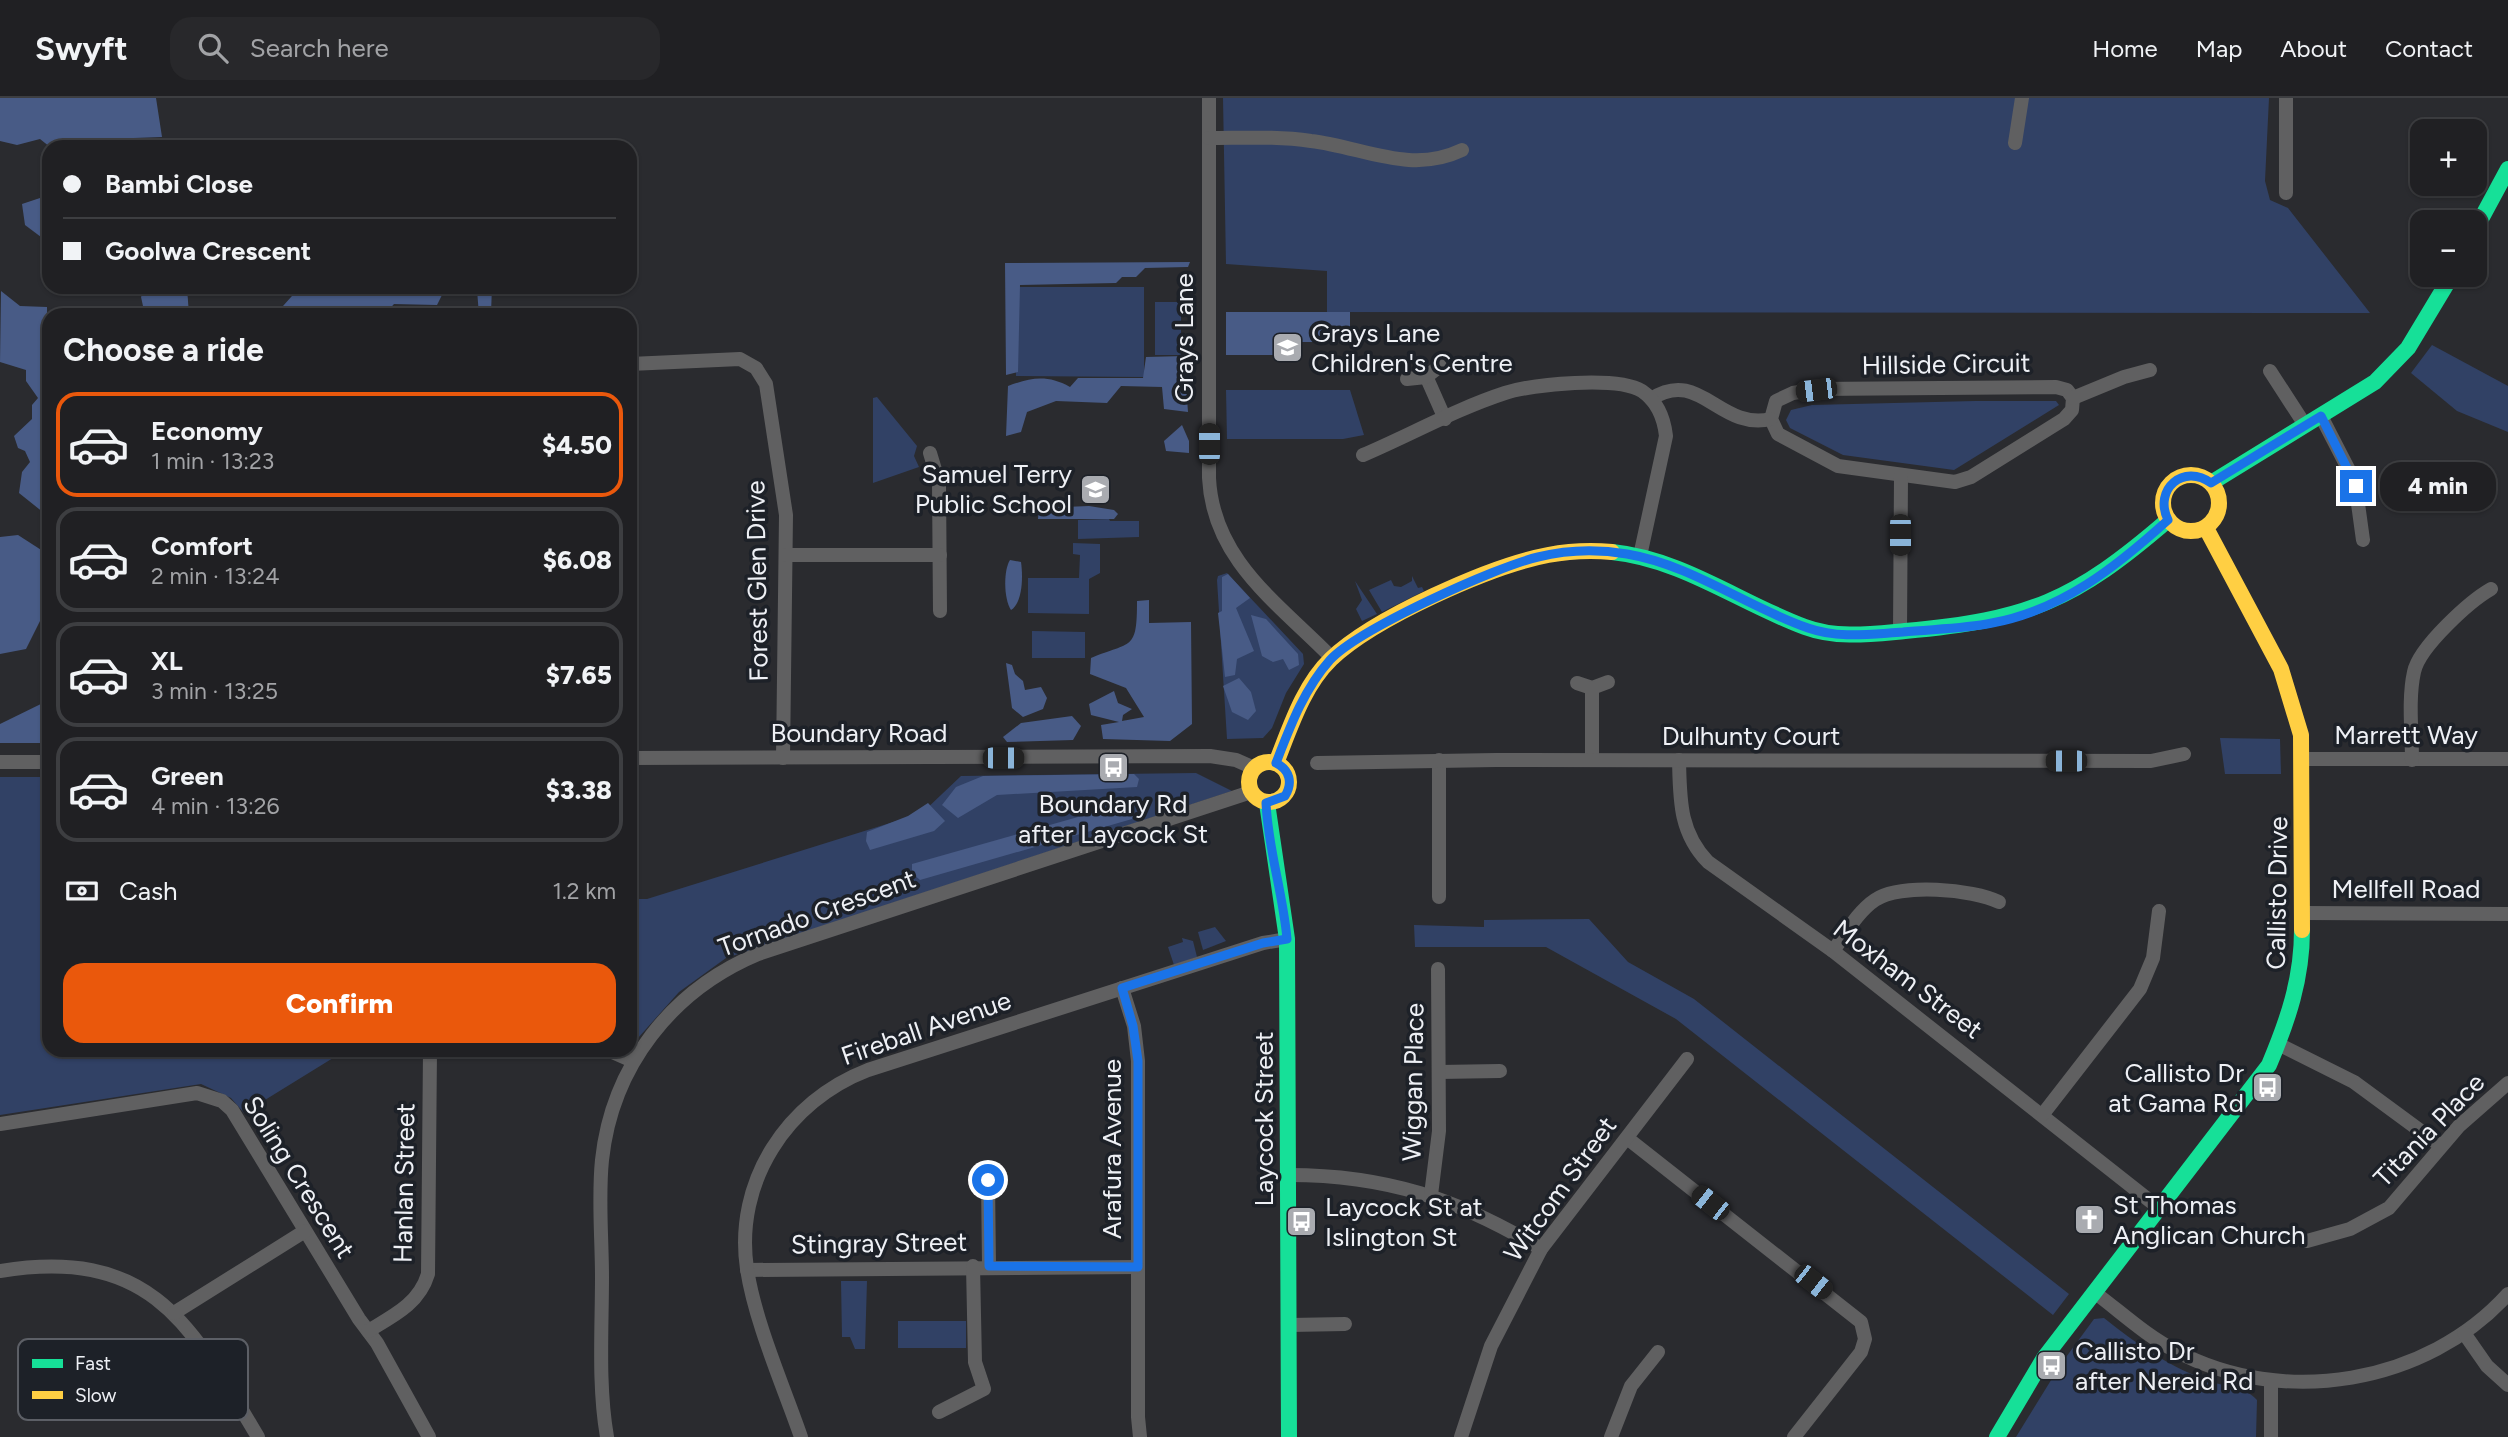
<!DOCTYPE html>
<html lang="en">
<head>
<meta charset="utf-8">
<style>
  body { margin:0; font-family:Figtree,sans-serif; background:#28282b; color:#f1f3f6; height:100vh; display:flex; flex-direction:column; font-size:26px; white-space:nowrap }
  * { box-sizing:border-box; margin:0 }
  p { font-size:23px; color:#a2a3a6 }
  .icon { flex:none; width:38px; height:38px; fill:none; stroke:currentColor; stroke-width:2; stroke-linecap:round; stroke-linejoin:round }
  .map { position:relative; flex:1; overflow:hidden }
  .details { position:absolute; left:42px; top:210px; width:595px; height:749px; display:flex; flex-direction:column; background:#202023; border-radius:21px; box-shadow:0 2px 5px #0004,0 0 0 2px #3d3e41 }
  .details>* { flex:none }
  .hud { position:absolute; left:42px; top:42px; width:595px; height:154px; border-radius:21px; box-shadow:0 2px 5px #0004,0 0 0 2px #3d3e41; display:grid; align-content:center; height:154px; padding:0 21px; background:#202023 }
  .controls { position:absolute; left:2410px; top:21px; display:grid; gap:14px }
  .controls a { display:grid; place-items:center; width:77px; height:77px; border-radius:14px; background:#202023; box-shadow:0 2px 5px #0004,0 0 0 2px #3d3e41; font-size:35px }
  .end { position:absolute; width:32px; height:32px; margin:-16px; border:9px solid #1a73e8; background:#fff; box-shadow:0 0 0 4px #fff }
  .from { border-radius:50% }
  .bubble { position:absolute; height:49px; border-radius:21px; background:#202023; box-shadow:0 2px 5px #0004,0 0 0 2px #3d3e41; font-size:23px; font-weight:800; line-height:49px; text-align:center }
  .car { position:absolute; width:21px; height:42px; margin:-21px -10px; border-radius:9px; box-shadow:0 0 5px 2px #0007; background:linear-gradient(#222 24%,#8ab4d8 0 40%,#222 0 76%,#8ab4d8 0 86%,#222 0) }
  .hud b { display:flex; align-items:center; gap:24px; height:66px; font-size:26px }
  .hud b+b { border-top:2px solid #3d3e41 }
  .hud i { width:18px; height:18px; background:#f1f3f6 }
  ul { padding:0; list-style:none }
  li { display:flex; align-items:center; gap:21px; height:105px; margin:0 14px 10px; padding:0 7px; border:4px solid #3d3e41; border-radius:21px }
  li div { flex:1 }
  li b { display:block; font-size:26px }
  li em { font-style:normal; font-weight:800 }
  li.on { border-color:#ea580c }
  li>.icon { width:63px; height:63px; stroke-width:1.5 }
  h2 { padding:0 21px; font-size:32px; line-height:84px }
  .pay { display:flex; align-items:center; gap:18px; height:77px; padding:0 21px; font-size:26px }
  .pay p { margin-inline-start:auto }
  .button { display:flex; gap:14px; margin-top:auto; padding:14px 21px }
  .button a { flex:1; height:80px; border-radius:21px; background:#ea580c; color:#fff; font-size:28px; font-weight:800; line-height:80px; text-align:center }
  header { display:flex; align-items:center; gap:42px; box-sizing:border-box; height:98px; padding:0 35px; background:#202023; border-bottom:2px solid #3d3e41 }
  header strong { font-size:33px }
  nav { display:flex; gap:38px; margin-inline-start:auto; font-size:24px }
  .search { width:490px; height:63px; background:#28282b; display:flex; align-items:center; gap:18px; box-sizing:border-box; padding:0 24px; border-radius:21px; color:#a2a3a6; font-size:26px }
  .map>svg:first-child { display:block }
  .green { fill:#314165 }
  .forest { fill:#485b86 }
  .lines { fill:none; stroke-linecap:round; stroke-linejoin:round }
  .street { stroke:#606061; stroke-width:14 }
  .fast { stroke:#16e098; stroke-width:16 }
  .slow { stroke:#ffcf43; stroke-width:16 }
  .route { stroke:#1a73e8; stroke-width:9 }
  .labels { text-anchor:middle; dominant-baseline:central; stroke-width:7; stroke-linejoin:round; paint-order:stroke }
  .poi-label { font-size:26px; fill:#eef0f5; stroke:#1d2128; text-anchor:start }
  .street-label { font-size:26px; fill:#eef0f5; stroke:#1d2128 }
  .key { fill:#1d2128; stroke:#5c5f66; stroke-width:2 }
  .key-label { font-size:19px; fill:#eef0f5 }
</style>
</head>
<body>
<header>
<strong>Swyft</strong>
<div class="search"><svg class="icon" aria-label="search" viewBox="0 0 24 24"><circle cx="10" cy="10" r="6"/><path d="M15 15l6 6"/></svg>Search here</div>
<nav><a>Home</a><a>Map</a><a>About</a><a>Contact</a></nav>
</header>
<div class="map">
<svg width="2508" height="1339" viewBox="0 0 2508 1339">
  <rect width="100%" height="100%" fill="#2a2b2f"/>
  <!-- green -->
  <g class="green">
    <polygon points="1223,0 2269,0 2265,83 2270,102 2288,110 2370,215 1327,214 1327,173 1226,166"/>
    <polygon points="1017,189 1144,189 1144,279 1016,278"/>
    <rect x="1155" y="204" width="26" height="53"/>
    <polygon points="2432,247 2508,288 2508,334 2457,313 2411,275"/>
    <polygon points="1226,292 1350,292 1364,337 1343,341 1227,341"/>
    <polygon points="877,299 917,348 914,358 919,369 873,385 873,300"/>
    <polygon points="1975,303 2056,303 2059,307 1954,372 1843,357 1790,330 1786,322 1791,312 1812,307"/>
    <polygon points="1109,421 1110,423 1139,423 1139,439 1078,441 1078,422"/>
    <polygon points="1073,445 1100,446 1100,475 1089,481 1089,516 1028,515 1028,480 1079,480 1080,457 1073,456"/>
    <polygon points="1227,475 1303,556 1304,566 1286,595 1272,630 1263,640 1227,641 1217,482 1218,478"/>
    <polygon points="1412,478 1418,490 1422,489 1424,493 1382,514 1369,492 1391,482 1394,488 1401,489 1412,483"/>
    <polygon points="1355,483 1377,516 1362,523 1356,511 1362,502"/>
    <polygon points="1032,533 1085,534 1085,560 1032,560"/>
    <polygon points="2220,640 2280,641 2281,676 2225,676"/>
    <polygon points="1196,675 1232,693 726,860 679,894 630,949 630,801 647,801 922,715 961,678"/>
    <polygon points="0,679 49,679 49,952 346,952 244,1015 231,1000 201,986 0,1017"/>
    <polygon points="1589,821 1628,864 1694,901 2069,1196 2053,1217 1676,921 1546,849 1415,849 1414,827 1484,829 1484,822"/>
    <polygon points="1215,829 1226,843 1203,852 1198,834"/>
    <polygon points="1182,840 1193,843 1197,859 1174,867 1168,849 1183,844"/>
    <polygon points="841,1183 867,1183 865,1251 855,1251 850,1239 842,1239"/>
    <path d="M2104,1220c34,27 67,50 108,64 16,5 34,5 45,18l-1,37h-240l45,-73 33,-45z"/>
    <rect x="898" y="1223" width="68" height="27"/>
  </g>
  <!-- forest -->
  <g class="forest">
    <polygon points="0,0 156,0 162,39 106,41 90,49 50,49 40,41 17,47 0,43"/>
    <polygon points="49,97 49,145 25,127 22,106"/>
    <polygon points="1190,164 1188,169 1145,170 1136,179 1122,179 1116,185 1020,187 1018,274 1006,277 1005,165"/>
    <polygon points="146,189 187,189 189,217 145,217 141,199"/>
    <polygon points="300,189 446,189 437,207 394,206 384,217 282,217 283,208"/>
    <polygon points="470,189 492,189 491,215 479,217 477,192"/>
    <polygon points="1,193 20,208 47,209 49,419 19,395 22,374 30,364 25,353 18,350 14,338 32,321 32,307 38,300 26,283 26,272 0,264"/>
    <polygon points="1226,214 1350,214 1350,244 1277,244 1276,257 1226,257"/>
    <path d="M1184,258l4,56 -24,-3 -2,-22 -41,-1 -14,17 -51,-2 -29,11 -6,20 -15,4 2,-50c24,-9 40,-11 62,1l8,-9h65l3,-21z"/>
    <polygon points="1182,327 1189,343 1189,355 1166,353 1164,343"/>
    <polygon points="1089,408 1114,412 1118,416 1114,421 1038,421 1039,410"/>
    <polygon points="18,437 49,457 49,505 26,551 0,556 0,439"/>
    <path d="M1010,462l11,2c2,14 2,40 -10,48 -7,-10 -8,-39 -1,-50z"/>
    <polygon points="1228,476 1250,500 1236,510 1254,553 1237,561 1235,577 1225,579 1218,515 1222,513 1222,479"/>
    <path d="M1149,502v23l42,-1 1,102 -22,17 -67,-2 -2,-14 18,-3 -28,-7 -2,-11 25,-13 4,12 14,6 -9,6 -1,6 22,-4 -18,-29 -36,-14 1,-16c41,-17 46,-7 46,-57z"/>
    <polygon points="1251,517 1266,521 1298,556 1299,567 1289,572 1283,561 1273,564 1262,558"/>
    <polygon points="1006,565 1012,567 1015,576 1023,583 1025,592 1041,589 1047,600 1043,611 1023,619 1012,610"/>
    <polygon points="1239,580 1251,594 1256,613 1248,622 1232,614 1223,588"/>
    <polygon points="49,602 49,645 0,645 0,626"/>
    <polygon points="1072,618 1081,628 1073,642 1007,644 1003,639 1021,625"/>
    <polygon points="1134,676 1139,681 1137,689 997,697 958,720 942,707 956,689 983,678"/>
    <polygon points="928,705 945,723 934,733 870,752 866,743 867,734 908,718"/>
    <polygon points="1124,706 1134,714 1132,721 920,782 912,775 912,766"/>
  </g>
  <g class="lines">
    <!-- street -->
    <g class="street">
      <path d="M1209,0v380c4,82 69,125 123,180"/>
      <path d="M1209,40c34,0 68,-2 102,3 52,6 99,34 151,9"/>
      <polyline points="2015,45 2022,0"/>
      <polyline points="2286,95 2286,0"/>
      <polyline points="630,266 740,261 756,270 766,286 786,417 783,660"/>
      <polyline points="2270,273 2305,327"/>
      <polyline points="1426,278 1445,321"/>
      <polyline points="1407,281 1426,279 1440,268"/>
      <polygon points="2056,289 2067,292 2073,300 2072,312 2064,321 1971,379 1955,384 1838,368 1778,336 1771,321 1776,303 1793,295 1816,291"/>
      <polyline points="2073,300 2124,279 2150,272"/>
      <path d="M1651,301c49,-32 68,32 120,20"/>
      <polyline points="2321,318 2355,384 2363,442"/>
      <polyline points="930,355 939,385 940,513"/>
      <path d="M1363,357c47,-20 93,-46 142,-62 28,-9 112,-17 137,-2 16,11 22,27 24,45l-26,120"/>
      <polyline points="786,457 940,457"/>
      <polyline points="1900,534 1901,378"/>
      <polyline points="630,575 630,625"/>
      <polyline points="1577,585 1592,590 1608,584"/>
      <polyline points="1592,590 1592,662"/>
      <polyline points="630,660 1210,658 1236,662 1254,670"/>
      <polyline points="2304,661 2508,661"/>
      <polyline points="1439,662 1439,799"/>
      <path d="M1679,662c1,39 0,72 29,102l125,89 326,257"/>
      <path d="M2412,662c0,-28 -4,-61 2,-88 5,-25 56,-71 77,-83"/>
      <polyline points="0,664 49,664"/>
      <polyline points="1317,665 1496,662 2151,663 2184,656"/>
      <polyline points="2304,815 2508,816"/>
      <path d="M1833,853c12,-16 24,-39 42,-51 25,-17 98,-11 124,2"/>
      <polyline points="1122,890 1134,928 1138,963 1138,1319 1140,1339"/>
      <polyline points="2280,947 2354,984 2441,1048"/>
      <polyline points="608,952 633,963"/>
      <polyline points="1439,974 1500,973"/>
      <polyline points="2043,1016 2140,891 2153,860 2159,813"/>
      <polyline points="0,1026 197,995 222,1003 232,1012 359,1221 377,1245 429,1339"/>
      <polyline points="1627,1040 1861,1224 1865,1241 1861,1254 1794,1339"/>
      <path d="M1289,1077c96,0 170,24 252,74"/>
      <polyline points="988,1082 989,1168"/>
      <polyline points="1431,1097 1439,1033 1438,871"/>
      <polyline points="2307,1143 2350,1131 2389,1110 2459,1028 2508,985"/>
      <polyline points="747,1172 1137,1169"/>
      <path d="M0,1173c151,-24 190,52 258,166"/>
      <path d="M2094,1194c27,20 52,44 82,59 107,57 251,33 332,-57"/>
      <polyline points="174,1215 305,1133"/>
      <polyline points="1290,1227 1345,1226"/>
      <path d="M368,1233c25,-15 51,-27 60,-57l2,-224"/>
      <polyline points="2464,1235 2487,1268 2508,1287"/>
      <polyline points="939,1314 984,1291 975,1264 973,1168"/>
      <path d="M607,1339c-9,-52 -5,-107 -5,-160 0,-38 -4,-79 0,-117 10,-94 70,-170 156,-206l493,-162"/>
      <path d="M801,1339c-18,-52 -46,-115 -54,-168 -13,-87 40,-168 121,-199l395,-127 24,-4"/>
      <polyline points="1461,1339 1491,1248 1541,1151 1687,961"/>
      <polyline points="1611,1339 1631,1288 1658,1254"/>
      <polyline points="2271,1339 2271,1283"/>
    </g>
    <!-- fast -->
    <g class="fast">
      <polyline points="2474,134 2508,71"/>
      <polyline points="2211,385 2375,284 2408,250 2452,177"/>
      <path d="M1612,454c70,7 128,51 193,75 32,12 67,7 100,4 124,-11 169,-30 263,-111"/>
      <polyline points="1267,705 1287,841 1289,1339"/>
      <path d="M1997,1339l47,-79 225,-293c19,-45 33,-86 33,-135"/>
    </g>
    <!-- slow -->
    <g class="slow">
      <circle cx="2191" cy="405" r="28"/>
      <polyline points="2206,430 2281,571 2301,637 2302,832"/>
      <circle cx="1269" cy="684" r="20"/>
      <path d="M1276,665c14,-35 27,-77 55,-104 43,-41 159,-93 217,-104 21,-4 43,-5 64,-3"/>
    </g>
  </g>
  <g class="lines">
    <!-- route -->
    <path class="route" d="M988,1082l1,86 149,1v-206l-5,-35 -11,-38 141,-45 24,-4c-4,-46 -19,-90 -21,-136l19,-7c8,-13 5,-26 -9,-33 14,-36 28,-74 54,-103 29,-31 165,-93 208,-103 28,-7 60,-8 89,-3 65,11 120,53 181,74 31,11 62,6 95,4 29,-3 60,-3 89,-9 70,-13 124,-56 176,-103 -15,-31 16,-57 43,-37l110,-67 35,70"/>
  </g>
  <!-- icons -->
  <defs>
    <symbol id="school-square" viewBox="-11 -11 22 22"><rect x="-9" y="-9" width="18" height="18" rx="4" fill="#a9abb0" stroke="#1d2128"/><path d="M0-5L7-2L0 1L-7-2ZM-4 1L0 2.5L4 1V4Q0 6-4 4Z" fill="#fff"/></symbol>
    <symbol id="bus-square" viewBox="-11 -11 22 22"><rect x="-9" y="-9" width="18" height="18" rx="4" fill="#a9abb0" stroke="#1d2128"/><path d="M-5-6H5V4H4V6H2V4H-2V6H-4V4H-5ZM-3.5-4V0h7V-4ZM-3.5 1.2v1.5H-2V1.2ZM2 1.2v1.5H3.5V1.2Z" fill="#fff"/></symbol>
    <symbol id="church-square" viewBox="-11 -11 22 22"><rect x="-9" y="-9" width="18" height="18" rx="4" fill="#a9abb0" stroke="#1d2128"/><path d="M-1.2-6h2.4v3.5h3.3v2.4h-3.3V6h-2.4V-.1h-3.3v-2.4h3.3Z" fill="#fff"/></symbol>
  </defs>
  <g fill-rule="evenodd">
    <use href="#school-square" x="1270" y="232" width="35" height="35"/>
    <use href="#school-square" x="1078" y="374" width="35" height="35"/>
    <use href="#bus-square" x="1096" y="652" width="35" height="35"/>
    <use href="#bus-square" x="2250" y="972" width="35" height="35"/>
    <use href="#church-square" x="2072" y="1104" width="35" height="35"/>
    <use href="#bus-square" x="1284" y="1106" width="35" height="35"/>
    <use href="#bus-square" x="2034" y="1250" width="35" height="35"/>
  </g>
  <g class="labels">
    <!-- poi labels -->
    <g class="poi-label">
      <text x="1311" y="235">Grays Lane<tspan x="1311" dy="30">Children's Centre</tspan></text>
      <text x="1072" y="376" text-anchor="end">Samuel Terry<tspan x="1072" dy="30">Public School</tspan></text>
      <text x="1113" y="706" text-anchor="middle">Boundary Rd<tspan x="1113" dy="30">after Laycock St</tspan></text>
      <text x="2244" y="975" text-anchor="end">Callisto Dr<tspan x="2244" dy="30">at Gama Rd</tspan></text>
      <text x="2113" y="1107">St Thomas<tspan x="2113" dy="30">Anglican Church</tspan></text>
      <text x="1325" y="1109">Laycock St at<tspan x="1325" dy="30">Islington St</tspan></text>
      <text x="2075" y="1253">Callisto Dr<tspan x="2075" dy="30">after Nereid Rd</tspan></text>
    </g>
    <!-- street labels -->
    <g class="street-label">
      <text transform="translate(1184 240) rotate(-90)">Grays Lane</text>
      <text transform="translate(1946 266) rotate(-1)">Hillside Circuit</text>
      <text transform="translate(757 483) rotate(-91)">Forest Glen Drive</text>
      <text x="859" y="635">Boundary Road</text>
      <text x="2406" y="637">Marrett Way</text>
      <text x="1751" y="638">Dulhunty Court</text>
      <text x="2406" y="791">Mellfell Road</text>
      <text transform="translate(2277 795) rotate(-89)">Callisto Drive</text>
      <text transform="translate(817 815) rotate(-20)">Tornado Crescent</text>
      <text transform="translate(1908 881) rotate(37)">Moxham Street</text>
      <text transform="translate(926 930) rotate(-19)">Fireball Avenue</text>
      <text transform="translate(1413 984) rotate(-89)">Wiggan Place</text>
      <text transform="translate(1264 1021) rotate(-90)">Laycock Street</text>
      <text transform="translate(2429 1032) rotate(-46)">Titania Place</text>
      <text transform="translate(1112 1051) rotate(-90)">Arafura Avenue</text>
      <text transform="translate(299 1079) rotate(58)">Soling Crescent</text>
      <text transform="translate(404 1085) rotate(-89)">Hanlan Street</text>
      <text transform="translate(1560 1091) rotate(-54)">Witcom Street</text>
      <text transform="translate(879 1145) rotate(-1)">Stingray Street</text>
    </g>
  </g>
  <!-- legend -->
  <rect x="18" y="1241" width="230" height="81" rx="10" class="key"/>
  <rect x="32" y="1261" width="31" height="9" fill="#16e098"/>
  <rect x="32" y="1293" width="31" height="8" fill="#ffcf43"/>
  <g class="key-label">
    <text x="75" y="1272">Fast</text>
    <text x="75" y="1304">Slow</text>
  </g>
</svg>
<div class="controls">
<a>+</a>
<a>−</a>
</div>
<i class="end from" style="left:988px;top:1082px"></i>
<i class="end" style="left:2356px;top:388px"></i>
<div class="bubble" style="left:2380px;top:364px;width:116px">4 min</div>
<i class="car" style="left:1816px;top:292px;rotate:263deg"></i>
<i class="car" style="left:1209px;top:346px;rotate:0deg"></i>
<i class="car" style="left:1900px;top:437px;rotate:180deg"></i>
<i class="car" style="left:1003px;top:660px;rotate:90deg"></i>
<i class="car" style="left:2066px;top:663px;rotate:270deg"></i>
<i class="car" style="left:1710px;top:1105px;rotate:308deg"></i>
<i class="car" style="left:1813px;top:1184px;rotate:128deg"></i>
<div class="hud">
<b><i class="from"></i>Bambi Close</b>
<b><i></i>Goolwa Crescent</b>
</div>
<section class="details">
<h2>Choose a ride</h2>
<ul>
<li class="on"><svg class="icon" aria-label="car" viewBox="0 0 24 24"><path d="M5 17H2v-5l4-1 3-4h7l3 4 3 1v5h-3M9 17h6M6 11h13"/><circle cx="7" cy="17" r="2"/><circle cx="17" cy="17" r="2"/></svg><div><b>Economy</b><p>1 min · 13:23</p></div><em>$4.50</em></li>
<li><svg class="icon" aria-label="car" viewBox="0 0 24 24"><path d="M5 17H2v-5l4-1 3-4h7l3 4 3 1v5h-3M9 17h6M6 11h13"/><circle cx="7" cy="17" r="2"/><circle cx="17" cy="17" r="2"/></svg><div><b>Comfort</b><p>2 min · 13:24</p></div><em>$6.08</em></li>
<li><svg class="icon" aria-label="car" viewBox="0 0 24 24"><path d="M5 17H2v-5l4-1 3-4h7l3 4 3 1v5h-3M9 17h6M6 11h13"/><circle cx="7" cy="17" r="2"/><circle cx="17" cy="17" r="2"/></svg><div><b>XL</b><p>3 min · 13:25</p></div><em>$7.65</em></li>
<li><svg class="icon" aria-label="car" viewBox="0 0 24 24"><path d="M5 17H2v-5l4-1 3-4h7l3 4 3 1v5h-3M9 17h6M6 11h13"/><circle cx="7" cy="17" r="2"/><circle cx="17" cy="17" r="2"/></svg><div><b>Green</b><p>4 min · 13:26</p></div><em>$3.38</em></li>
</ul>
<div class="pay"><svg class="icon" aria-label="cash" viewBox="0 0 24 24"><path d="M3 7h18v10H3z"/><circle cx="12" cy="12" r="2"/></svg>Cash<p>1.2 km</p></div>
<div class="button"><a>Confirm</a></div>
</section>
</div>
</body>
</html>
